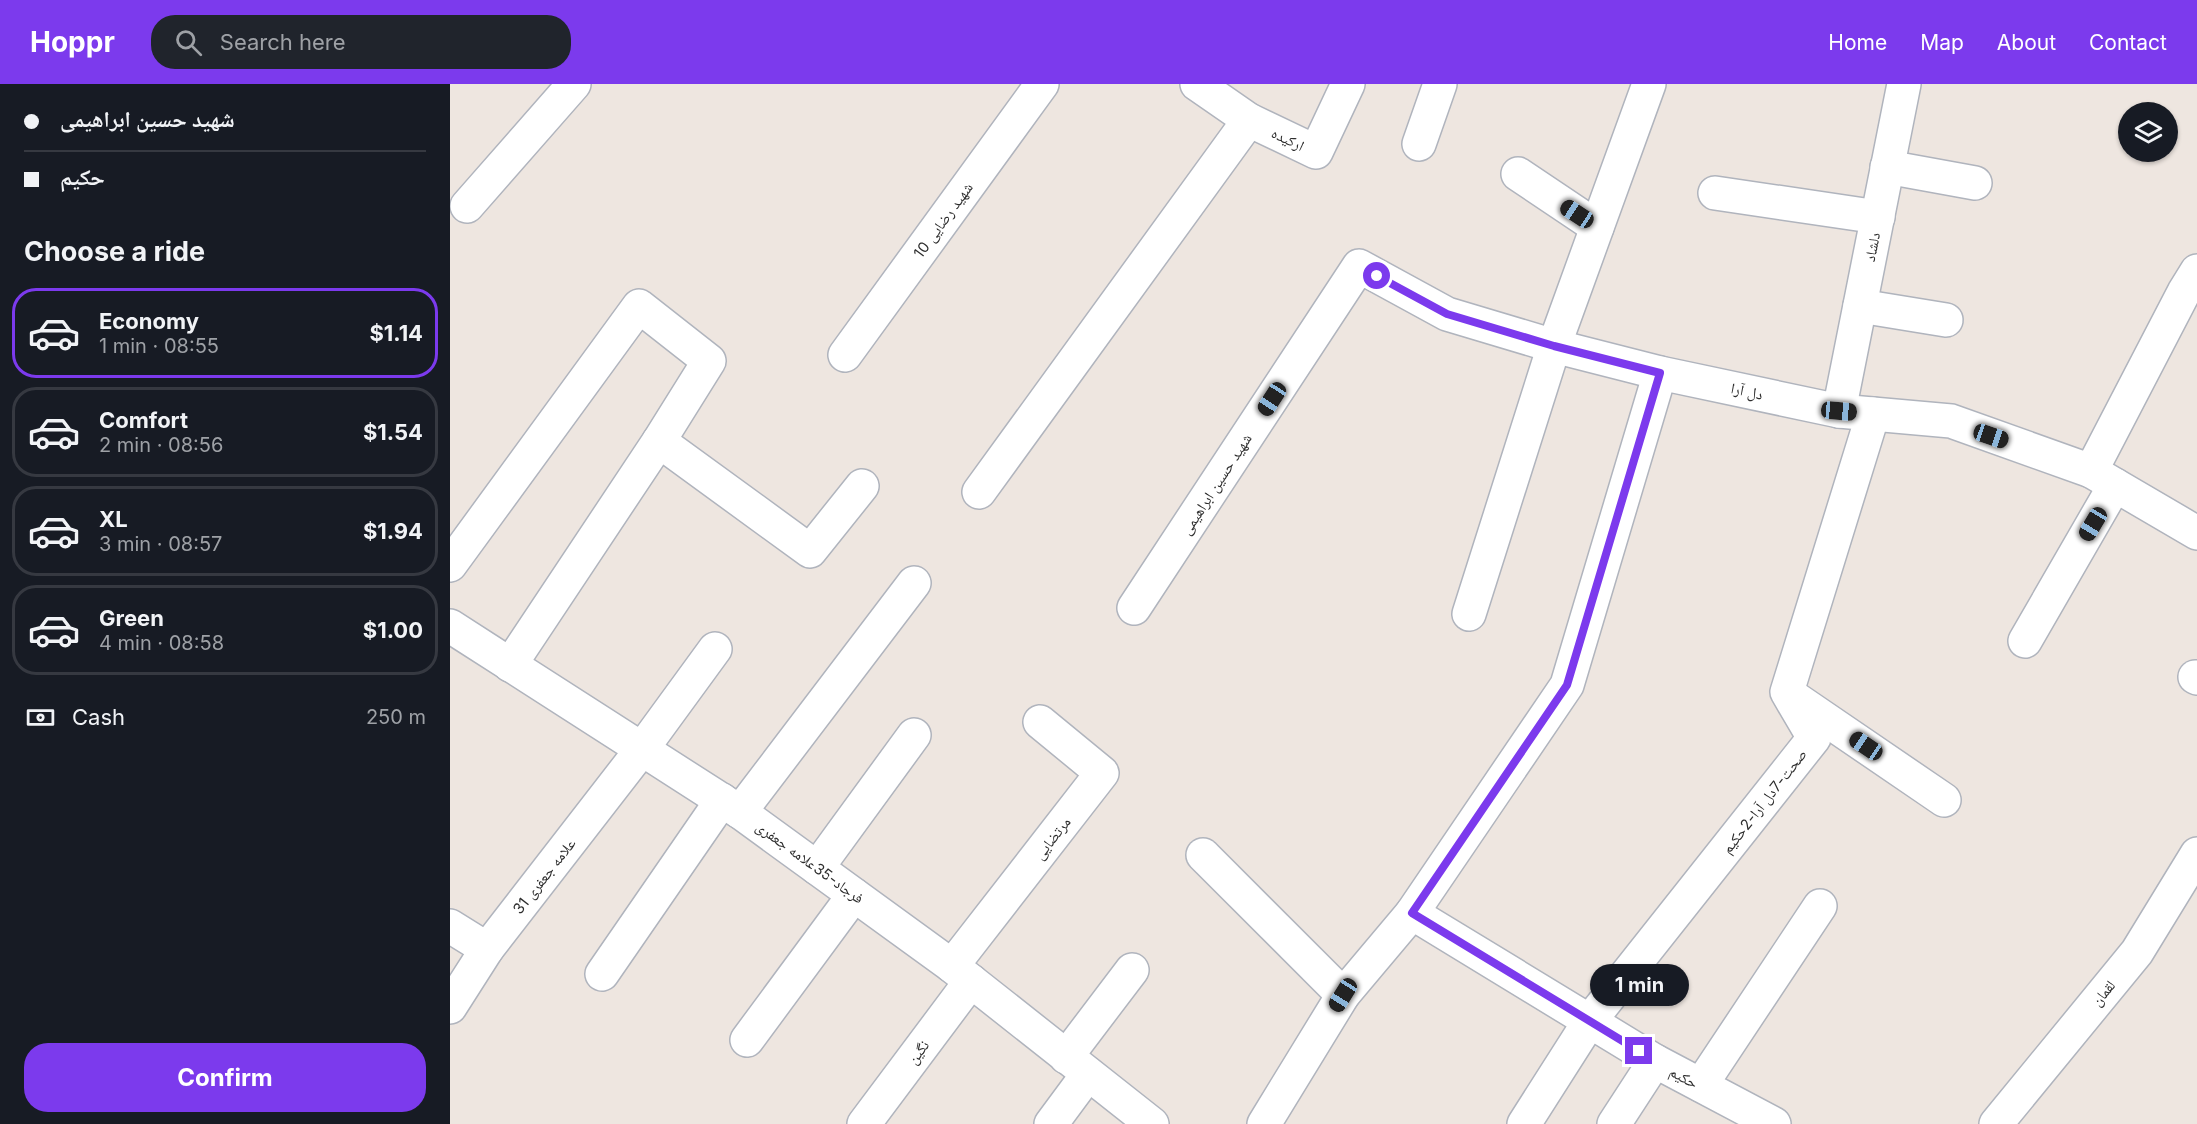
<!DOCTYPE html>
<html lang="en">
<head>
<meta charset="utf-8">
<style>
  body { margin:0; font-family:Inter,"Noto Naskh Arabic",sans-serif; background:#20242c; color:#f1f3f6; height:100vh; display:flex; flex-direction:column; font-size:22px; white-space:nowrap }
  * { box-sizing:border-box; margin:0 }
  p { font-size:20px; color:#9ea1a6 }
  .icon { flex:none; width:33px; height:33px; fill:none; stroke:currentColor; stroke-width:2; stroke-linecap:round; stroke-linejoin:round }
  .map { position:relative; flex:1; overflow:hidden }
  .drawer { display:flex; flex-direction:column; background:#171b24; width:450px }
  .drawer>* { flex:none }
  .banner { display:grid; align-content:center; height:132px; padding:0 24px; background:#171b24 }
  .buttons { position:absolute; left:1668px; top:18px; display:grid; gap:12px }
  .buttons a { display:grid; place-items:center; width:60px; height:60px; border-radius:50%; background:#171b24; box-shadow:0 2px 4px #0004; font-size:30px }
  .end { position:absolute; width:27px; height:27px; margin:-14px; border:8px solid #7c3aed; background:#fff; box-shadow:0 0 0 3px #fff }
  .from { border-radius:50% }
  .bubble { position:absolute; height:42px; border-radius:21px; background:#171b24; box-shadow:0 2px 4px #0004; font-size:20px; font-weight:700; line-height:42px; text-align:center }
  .car { position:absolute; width:18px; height:36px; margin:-18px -9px; border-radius:8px; box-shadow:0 0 4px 2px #0007; background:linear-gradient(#222 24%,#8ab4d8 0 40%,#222 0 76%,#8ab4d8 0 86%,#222 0) }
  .banner b { display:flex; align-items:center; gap:21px; height:57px; font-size:22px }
  .banner b+b { border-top:2px solid #363941 }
  .banner i { width:15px; height:15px; background:#f1f3f6 }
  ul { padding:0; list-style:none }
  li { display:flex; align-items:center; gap:18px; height:90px; margin:0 12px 9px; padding:0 12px; border:3px solid #363941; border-radius:24px }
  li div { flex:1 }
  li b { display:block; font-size:22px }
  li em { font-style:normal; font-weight:700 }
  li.active { border-color:#7c3aed }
  li>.icon { width:54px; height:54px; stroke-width:1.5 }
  h2 { padding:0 24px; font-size:27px; line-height:72px }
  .pay { display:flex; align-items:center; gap:15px; height:66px; padding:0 24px; font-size:22px }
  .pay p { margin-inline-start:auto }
  .action { display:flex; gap:12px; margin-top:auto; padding:12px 24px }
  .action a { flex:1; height:69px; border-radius:24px; background:#7c3aed; color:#fff; font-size:24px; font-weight:700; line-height:69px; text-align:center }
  header { display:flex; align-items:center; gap:36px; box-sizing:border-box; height:84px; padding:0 30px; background:#7c3aed; color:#fff }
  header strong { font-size:28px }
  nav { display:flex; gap:33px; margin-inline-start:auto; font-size:21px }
  .search { width:420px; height:54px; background:#20242c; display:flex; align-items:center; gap:15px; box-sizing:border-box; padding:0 21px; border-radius:24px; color:#9ea1a6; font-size:22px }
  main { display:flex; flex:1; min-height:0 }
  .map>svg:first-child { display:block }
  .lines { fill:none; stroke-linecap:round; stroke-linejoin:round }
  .minor-casing { stroke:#b0b4bd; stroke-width:36 }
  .minor { stroke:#fff; stroke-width:33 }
  .route { stroke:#7c3aed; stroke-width:8 }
  .labels { text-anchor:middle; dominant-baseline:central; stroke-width:6; stroke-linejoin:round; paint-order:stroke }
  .street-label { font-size:15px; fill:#2d2d2d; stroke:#fff }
</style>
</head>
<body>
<header>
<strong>Hoppr</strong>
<div class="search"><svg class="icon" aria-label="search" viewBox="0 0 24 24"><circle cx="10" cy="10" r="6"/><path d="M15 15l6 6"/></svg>Search here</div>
<nav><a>Home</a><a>Map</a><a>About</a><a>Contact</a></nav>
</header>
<main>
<section class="drawer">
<div class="banner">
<b><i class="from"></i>شهید حسین ابراهیمی</b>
<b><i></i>حکیم</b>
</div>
<h2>Choose a ride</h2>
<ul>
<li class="active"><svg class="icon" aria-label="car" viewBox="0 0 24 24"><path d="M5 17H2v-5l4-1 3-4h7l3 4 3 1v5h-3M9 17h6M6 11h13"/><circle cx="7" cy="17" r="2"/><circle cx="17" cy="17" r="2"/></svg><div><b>Economy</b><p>1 min · 08:55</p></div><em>$1.14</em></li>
<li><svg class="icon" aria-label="car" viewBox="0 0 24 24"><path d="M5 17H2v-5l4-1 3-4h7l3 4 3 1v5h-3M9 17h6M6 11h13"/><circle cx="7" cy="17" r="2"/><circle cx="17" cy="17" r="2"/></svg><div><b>Comfort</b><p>2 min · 08:56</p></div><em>$1.54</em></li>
<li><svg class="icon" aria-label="car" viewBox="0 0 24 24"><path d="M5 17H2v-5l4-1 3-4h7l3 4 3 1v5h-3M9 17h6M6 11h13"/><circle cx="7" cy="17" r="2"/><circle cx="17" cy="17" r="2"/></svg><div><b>XL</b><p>3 min · 08:57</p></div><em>$1.94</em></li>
<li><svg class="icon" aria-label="car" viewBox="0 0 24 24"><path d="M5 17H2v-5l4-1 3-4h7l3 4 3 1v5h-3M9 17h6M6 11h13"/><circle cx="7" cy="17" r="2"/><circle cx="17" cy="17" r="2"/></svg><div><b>Green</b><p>4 min · 08:58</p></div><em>$1.00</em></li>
</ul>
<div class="pay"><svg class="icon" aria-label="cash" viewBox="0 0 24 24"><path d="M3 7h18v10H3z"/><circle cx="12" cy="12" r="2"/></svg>Cash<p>250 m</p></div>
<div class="action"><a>Confirm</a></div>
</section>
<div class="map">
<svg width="1747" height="1040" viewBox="0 0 1747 1040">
  <rect width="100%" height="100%" fill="#eee6e0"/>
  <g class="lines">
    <defs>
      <g id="minor">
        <polyline points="747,0 799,36 866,68 898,0"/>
        <polyline points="1199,0 1104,262 1210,289 1389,327 1501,337 1641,387 1747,449"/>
        <polyline points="969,60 990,0"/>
        <polyline points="1437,83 1525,99"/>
        <polyline points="1068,90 1147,143"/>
        <polyline points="1265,109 1428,133"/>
        <polyline points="17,122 124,0"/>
        <polyline points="1410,222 1496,236"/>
        <polyline points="395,271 592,0"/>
        <polyline points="1389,327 1454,0"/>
        <polyline points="1641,387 1734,208 1747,187"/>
        <polyline points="529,408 799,36"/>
        <polyline points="0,481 189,222 259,277 209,357"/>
        <polyline points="684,524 909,182 997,230 1104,262 1019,530"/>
        <polyline points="0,542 290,728 502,882 702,1040"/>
        <polyline points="1575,557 1665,401"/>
        <polyline points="60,581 209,357 360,467 412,402"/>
        <polyline points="1745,593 1747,594"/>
        <polyline points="1346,615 1494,716"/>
        <polyline points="290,728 464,499"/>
        <polyline points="753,771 893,911"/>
        <polyline points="367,784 464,651"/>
        <polyline points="962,829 1205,977 1324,1040"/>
        <polyline points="0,842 37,865"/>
        <polyline points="502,882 652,689 590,638"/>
        <polyline points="152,890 272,716"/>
        <polyline points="0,923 37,865 192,665 265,565"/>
        <polyline points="297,956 404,811"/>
        <polyline points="616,973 682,886"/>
        <polyline points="1251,1001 1370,822"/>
        <polyline points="414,1040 521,897"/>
        <polyline points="601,1040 638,990"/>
        <polyline points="814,1040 893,911 962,829 1117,601 1210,289"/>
        <polyline points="1074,1040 1139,938 1364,654 1337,608 1423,330"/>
        <polyline points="1164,1040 1205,977"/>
        <polyline points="1546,1040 1687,868 1747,770"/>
      </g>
    </defs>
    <!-- minor casing -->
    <use href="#minor" class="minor-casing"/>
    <!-- minor -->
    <use href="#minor" class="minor"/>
  </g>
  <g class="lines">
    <!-- route -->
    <polyline class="route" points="927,192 997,230 1104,262 1210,289 1117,601 962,829 1189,967"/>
  </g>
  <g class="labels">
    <!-- street labels -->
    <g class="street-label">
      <text transform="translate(838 55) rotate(26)">ارکیده</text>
      <text transform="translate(493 136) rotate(-54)">شهید رضایی 10</text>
      <text transform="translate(1422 163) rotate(-79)">دلشاد</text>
      <text transform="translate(1297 307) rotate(12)">دل آرا</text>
      <text transform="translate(766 400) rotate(-57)">شهید حسین ابراهیمی</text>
      <text transform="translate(1314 717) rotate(-52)">صحت-7دل آرا-2حکیم</text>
      <text transform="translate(602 754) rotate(-52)">مرتضایی</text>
      <text transform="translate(360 778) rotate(36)">فرجاد-35علامه جعفری</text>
      <text transform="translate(94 792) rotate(-52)">علامه جعفری 31</text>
      <text transform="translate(1653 909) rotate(-51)">لقمان</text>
      <text transform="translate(468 968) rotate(-54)">نگین</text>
      <text transform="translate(1234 993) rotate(28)">حکیم</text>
    </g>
  </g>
</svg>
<div class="buttons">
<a><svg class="icon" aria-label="layers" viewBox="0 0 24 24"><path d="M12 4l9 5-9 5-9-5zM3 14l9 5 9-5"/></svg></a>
</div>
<i class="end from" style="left:927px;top:192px"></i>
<i class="end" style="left:1189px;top:967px"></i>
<div class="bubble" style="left:1140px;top:880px;width:99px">1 min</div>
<i class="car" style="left:1127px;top:130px;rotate:303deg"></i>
<i class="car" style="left:822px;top:315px;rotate:213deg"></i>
<i class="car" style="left:1389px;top:327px;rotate:95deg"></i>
<i class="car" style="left:1541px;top:352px;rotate:109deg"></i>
<i class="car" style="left:1643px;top:440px;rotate:211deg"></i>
<i class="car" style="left:1416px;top:662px;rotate:304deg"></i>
<i class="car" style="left:893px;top:911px;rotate:212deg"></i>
</div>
</main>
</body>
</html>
